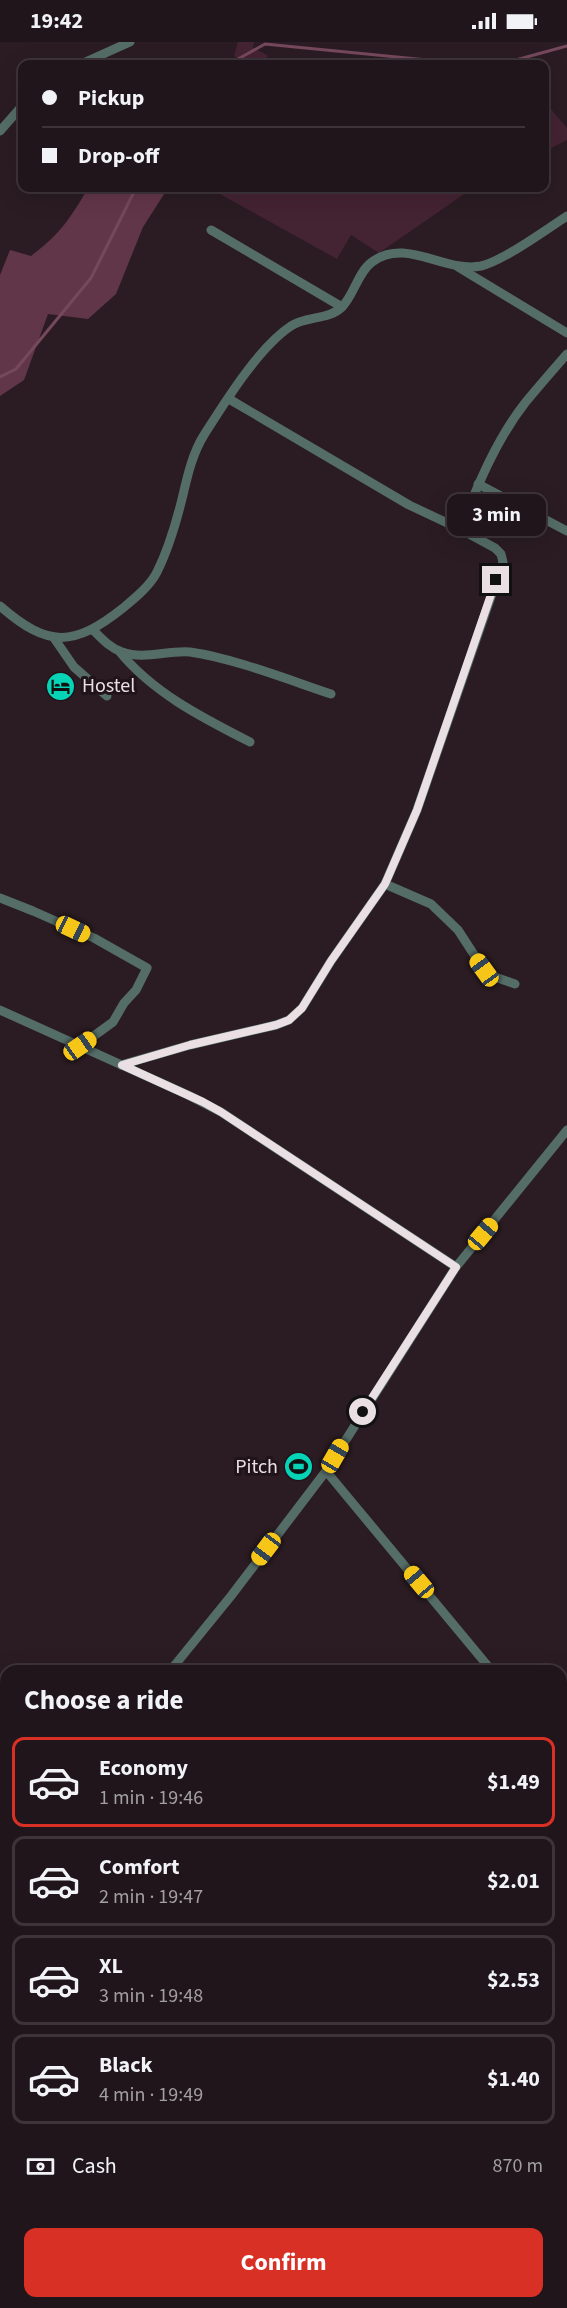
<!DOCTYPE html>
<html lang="en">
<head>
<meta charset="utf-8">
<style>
  body { margin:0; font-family:"Source Sans 3",sans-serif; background:#2d2227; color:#f1f3f6; height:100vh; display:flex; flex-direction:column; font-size:22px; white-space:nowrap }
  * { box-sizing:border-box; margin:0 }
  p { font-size:20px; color:#a29fa2 }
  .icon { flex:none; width:33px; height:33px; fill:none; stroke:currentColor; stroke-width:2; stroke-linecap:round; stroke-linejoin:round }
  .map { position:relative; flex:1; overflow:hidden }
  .panel { position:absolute; left:0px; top:1623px; width:567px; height:644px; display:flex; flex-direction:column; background:#20151a; border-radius:18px 18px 0 0; box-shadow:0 6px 24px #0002,0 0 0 2px #3d3439 }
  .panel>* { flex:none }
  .banner { position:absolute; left:18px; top:18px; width:531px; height:132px; border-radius:12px; box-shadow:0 6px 24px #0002,0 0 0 2px #3d3439; display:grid; align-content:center; height:132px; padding:0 24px; background:#20151a }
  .end { position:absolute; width:27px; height:27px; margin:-14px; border:8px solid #eae0e4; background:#111; box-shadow:0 0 0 3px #111 }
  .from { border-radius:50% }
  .bubble { position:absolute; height:42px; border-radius:12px; background:#20151a; box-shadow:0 6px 24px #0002,0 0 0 2px #3d3439; font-size:20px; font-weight:700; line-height:42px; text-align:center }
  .car { position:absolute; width:18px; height:36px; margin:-18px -9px; border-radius:8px; box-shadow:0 0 4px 2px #0007; background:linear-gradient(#f5c518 24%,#345 0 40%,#f5c518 0 76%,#345 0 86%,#f5c518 0) }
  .banner b { display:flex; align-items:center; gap:21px; height:57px; font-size:22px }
  .banner b+b { border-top:2px solid #3d3439 }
  .banner i { width:15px; height:15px; background:#f1f3f6 }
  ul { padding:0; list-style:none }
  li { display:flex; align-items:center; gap:18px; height:90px; margin:0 12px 9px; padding:0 12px; border:3px solid #3d3439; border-radius:12px }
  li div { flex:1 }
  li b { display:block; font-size:22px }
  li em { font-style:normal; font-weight:700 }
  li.on { border-color:#d93025 }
  li>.icon { width:54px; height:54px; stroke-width:1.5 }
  h2 { padding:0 24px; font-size:27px; line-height:72px }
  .pay { display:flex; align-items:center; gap:15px; height:66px; padding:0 24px; font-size:22px }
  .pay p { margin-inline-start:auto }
  .cta { display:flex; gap:12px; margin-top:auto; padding:12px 24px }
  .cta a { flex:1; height:69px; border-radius:12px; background:#d93025; color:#fff; font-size:24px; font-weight:700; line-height:69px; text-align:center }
  .status { display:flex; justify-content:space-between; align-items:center; height:42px; padding:0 30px; background:#20151a; direction:ltr }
  .status svg { height:16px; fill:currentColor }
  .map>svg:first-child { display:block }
  .green { fill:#442332 }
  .forest { fill:#623649 }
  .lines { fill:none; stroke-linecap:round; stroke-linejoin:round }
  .stream { stroke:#76485c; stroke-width:3 }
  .street { stroke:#556d67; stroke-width:9 }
  .route { stroke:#eae0e4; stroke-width:8 }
  .labels { text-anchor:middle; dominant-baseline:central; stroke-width:6; stroke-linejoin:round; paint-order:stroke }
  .poi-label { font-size:20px; fill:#eae0e4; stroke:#201319; text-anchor:start }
</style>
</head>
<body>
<div class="status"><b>19:42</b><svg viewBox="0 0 49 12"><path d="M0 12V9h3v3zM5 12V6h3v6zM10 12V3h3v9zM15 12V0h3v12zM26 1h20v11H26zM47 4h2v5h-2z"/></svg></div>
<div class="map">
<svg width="567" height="2266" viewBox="0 0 567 2266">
  <rect width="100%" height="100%" fill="#2a1c22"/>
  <!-- green -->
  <g class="green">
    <polygon points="238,0 254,0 253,6 267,13 269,22 242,22 243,20 234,14"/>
    <polygon points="545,60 567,86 567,98 545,109"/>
    <polygon points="209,146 473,146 379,211 351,193 337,217"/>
  </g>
  <!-- forest -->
  <path class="forest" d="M88,146h80l-25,39 -27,67 -28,25 -40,-5 -24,66 -24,16v-121l10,-25 21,6c29,-22 39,-37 57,-68z"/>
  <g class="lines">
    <!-- stream -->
    <g class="stream">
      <polyline points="229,22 265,2 468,22"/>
      <polyline points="501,22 567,4"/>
      <polyline points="0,335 16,327 91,236 136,146"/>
    </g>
    <!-- street -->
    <g class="street">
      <polyline points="81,22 130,0"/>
      <polyline points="0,89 22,64"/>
      <polyline points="211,188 342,265"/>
      <polyline points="458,225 567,291"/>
      <polyline points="478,442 567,489"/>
      <path d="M460,487c18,-44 36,-89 65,-126 14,-17 28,-33 42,-49"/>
      <path d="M0,564c48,42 74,41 123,2 12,-10 27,-22 34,-36 11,-22 19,-49 25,-73 5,-21 10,-45 22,-64 21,-33 55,-88 87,-109 15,-10 38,-6 51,-19 12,-12 16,-35 30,-45 34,-25 72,11 109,4 22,-5 66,-37 86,-50"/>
      <path d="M93,588c9,9 17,18 29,22 22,8 45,-2 68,0 43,6 99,28 141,42"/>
      <polyline points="54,596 74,625 107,654"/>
      <path d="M119,609c34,42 84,67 131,91"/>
      <polyline points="385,842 431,862 458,888 484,928 495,935 515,942"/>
      <polyline points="0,856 33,869 94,896 147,926 136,948 124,961 113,980 80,1004"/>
      <polyline points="0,968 188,1053 221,1070 456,1225"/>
      <polyline points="121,1023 190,1003 276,983 289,978 302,966 331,919 385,842 417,768 503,520 501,512 495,506 460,487 409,463 229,357"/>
      <polyline points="326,1429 492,1629"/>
      <polyline points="170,1629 231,1554 326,1429 456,1225 567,1088"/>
      <polyline points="0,1679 6,1683"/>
      <polyline points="561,1720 567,1729"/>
      <polyline points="0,1850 6,1842"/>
      <polyline points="561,2002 567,2006"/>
      <polyline points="561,2087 567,2092"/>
    </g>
  </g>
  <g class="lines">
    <!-- route -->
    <polyline class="route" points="363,1370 456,1225 221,1070 203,1060 122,1023 190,1003 276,983 289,978 302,966 331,919 385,842 417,768 496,538"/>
  </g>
  <!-- icons -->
  <defs>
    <symbol id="hotel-disc" viewBox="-11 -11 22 22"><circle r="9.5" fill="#05d5b6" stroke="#201319"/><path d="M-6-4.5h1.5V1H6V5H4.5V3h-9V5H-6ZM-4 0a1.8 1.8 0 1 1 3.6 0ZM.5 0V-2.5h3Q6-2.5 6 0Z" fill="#111"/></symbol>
    <symbol id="stadium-disc" viewBox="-11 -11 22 22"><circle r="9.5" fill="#05d5b6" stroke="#201319"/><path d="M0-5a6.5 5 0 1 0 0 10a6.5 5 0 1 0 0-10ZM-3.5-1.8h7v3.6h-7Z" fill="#111"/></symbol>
  </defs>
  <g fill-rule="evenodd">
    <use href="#hotel-disc" x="44" y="628" width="33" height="33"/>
    <use href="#stadium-disc" x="282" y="1408" width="33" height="33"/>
  </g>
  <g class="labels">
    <!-- poi labels -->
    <g class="poi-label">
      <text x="82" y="644">Hostel</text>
      <text x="278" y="1425" text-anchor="end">Pitch</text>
    </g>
  </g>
</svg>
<i class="end from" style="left:363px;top:1370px"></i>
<i class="end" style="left:496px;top:538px"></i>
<div class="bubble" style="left:447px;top:452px;width:99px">3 min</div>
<i class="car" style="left:73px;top:887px;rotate:115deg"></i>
<i class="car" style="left:484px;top:928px;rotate:324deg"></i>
<i class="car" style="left:80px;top:1004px;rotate:55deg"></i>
<i class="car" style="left:483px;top:1192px;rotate:40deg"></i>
<i class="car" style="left:335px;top:1414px;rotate:30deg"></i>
<i class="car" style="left:266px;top:1507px;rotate:217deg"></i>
<i class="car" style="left:419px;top:1540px;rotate:320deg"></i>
<div class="banner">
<b><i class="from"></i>Pickup</b>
<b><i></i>Drop-off</b>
</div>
<section class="panel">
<h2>Choose a ride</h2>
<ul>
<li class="on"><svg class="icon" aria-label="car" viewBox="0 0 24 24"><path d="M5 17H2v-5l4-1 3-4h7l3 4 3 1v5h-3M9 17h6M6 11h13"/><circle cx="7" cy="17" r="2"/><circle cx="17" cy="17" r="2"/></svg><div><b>Economy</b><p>1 min · 19:46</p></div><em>$1.49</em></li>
<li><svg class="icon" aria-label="car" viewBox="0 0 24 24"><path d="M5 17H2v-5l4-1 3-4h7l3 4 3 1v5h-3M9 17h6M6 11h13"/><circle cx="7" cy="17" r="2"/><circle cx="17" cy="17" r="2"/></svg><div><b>Comfort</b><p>2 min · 19:47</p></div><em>$2.01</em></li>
<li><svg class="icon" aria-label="car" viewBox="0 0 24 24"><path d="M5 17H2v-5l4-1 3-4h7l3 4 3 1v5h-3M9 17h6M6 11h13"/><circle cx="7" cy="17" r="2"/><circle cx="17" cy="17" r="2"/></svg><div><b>XL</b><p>3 min · 19:48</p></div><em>$2.53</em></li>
<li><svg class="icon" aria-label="car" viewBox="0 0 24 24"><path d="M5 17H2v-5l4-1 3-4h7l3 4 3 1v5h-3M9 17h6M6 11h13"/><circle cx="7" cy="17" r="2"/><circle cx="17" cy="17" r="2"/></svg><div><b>Black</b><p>4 min · 19:49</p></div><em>$1.40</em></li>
</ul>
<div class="pay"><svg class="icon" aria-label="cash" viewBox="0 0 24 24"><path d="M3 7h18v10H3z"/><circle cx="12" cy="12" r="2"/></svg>Cash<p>870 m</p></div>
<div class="cta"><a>Confirm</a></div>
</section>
</div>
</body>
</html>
